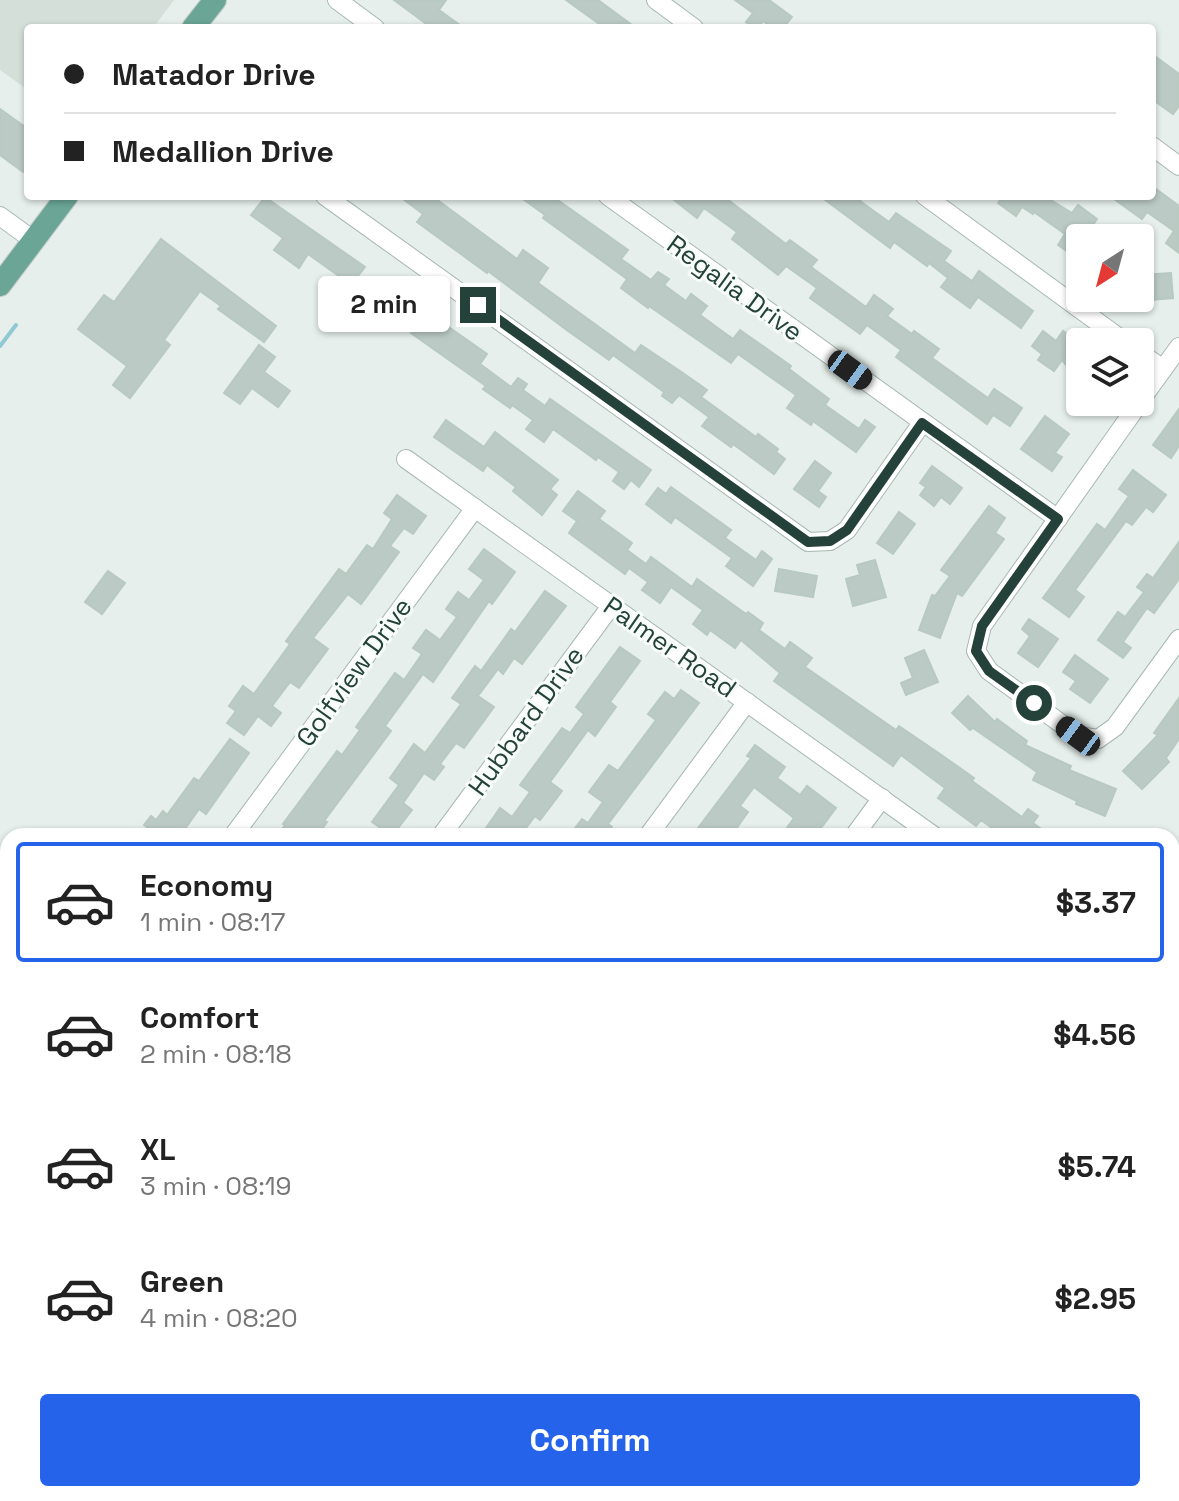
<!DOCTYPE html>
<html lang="en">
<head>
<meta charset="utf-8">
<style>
  body { margin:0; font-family:"Space Grotesk",sans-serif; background:#f2f2f2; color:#222; height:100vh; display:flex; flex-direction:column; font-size:30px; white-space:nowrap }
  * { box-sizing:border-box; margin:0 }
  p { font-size:26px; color:#767676 }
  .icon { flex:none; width:44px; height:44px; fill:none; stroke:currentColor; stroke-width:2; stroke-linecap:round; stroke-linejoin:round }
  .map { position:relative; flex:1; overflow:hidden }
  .drawer { position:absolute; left:0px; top:828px; width:1180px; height:674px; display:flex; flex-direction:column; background:#fff; border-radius:24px 24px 0 0; box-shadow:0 2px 6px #0004 }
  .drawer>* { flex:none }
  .guide { position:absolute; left:24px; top:24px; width:1132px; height:176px; border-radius:8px; box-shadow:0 2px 6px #0004; display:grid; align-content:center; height:176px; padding:0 40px; background:#fff }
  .needle { width:52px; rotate:216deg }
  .fabs { position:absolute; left:1066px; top:224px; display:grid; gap:16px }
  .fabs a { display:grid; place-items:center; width:88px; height:88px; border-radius:8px; background:#fff; box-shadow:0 2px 6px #0004; font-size:40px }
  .end { position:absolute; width:36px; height:36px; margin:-18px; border:10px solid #24423a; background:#fff; box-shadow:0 0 0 4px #fff }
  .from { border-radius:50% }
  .bubble { position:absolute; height:56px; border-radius:8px; background:#fff; box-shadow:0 2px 6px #0004; font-size:26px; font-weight:800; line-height:56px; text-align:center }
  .car { position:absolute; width:24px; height:48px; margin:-24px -12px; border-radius:10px; box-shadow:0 0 6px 2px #0007; background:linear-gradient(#222 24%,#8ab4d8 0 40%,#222 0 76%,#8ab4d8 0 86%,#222 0) }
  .guide b { display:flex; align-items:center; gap:28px; height:76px; font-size:30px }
  .guide b+b { border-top:2px solid #e0e0e0 }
  .guide i { width:20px; height:20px; background:#222 }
  ul { padding:14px 0 0; list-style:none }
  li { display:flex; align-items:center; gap:24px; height:120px; margin:0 16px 12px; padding:0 24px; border:4px solid transparent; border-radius:8px }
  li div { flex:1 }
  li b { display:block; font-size:30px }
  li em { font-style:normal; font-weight:800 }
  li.current { border-color:#2563eb }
  li>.icon { width:72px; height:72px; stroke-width:1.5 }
  .button { display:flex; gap:16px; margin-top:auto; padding:16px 40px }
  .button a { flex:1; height:92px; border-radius:8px; background:#2563eb; color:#fff; font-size:32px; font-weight:800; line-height:92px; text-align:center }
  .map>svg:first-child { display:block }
  .built { fill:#d4dfda }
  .green { fill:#bfe0c8 }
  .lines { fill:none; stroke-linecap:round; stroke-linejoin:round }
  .stream { stroke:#8ec9d4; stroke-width:4 }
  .building { fill:#bbcac4; stroke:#b8c9c2; stroke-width:2 }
  .minor-casing { stroke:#a8b8b2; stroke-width:20 }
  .major-casing { stroke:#c2cac8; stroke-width:24 }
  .minor { stroke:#fff; stroke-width:18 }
  .major { stroke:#6aa596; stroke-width:22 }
  .route { stroke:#24423a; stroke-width:10 }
  .labels { text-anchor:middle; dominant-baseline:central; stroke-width:6; stroke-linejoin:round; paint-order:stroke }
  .street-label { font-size:26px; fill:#24423a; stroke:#f7fbf9 }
</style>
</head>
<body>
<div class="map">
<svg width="1179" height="1501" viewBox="0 0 1179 1501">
  <rect width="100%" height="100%" fill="#e6efeb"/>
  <!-- built -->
  <polygon class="built" points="0,0 174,0 153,28 28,28 28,90 0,70"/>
  <!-- green -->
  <polygon class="green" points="0,1252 8,1257 8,1494 242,1494 252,1501 0,1501"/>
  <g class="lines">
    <!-- stream -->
    <polyline class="stream" points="0,346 16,325"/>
  </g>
  <!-- building -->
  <g class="building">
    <polygon points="394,0 446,0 439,10 464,28 432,28"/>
    <polygon points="566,0 598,0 636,28 605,28"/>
    <polygon points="735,0 769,0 792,17 783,28 773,28 763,21 758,28 754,28 746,22 753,13"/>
    <polygon points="1152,54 1179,74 1179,106 1173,114 1152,99"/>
    <polygon points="0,109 28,129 28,166 23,172 0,155"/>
    <polygon points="1152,186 1179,206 1179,253 1166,243 1174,231 1147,212 1142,219 1110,196 1152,196"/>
    <polygon points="399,196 432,196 517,259 523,250 548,268 538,283 635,353 641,345 680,371 707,390 701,397 756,437 758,434 778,449 776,452 785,459 774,474 733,444 731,447 702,426 709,417 679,395 672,403 662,396 664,392 613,355 609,360 568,331 488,271 487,273 417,222 423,214"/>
    <polygon points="519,196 552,196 628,250 621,259 651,280 658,272 669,279 664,285 686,301 691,294 707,306 700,315 733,339 740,330 791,366 789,369 829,399 825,405 859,429 865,420 875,427 856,452 813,421 811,425 787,408 796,395 738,354 731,363 649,306 648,308 621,288 627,279 543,218 545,215"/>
    <polygon points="669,196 723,196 786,244 790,240 817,260 811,267 866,307 874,295 893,309 887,316 912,334 914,331 939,349 932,358 988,398 994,389 1022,408 1010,426 993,415 987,424 896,357 901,350 867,325 860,334 810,298 817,288 786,266 778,275 732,239 737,232 704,208 697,218"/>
    <polygon points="820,196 863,196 860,201 889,222 896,213 951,251 944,261 972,281 979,271 1033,311 1021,328 978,297 970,308 941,287 948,278 929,263 927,266 894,242 890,248"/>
    <polygon points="1003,196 1044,196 1072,213 1078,205 1097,219 1093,225 1111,238 1080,238 1071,254 1058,245 1065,234 1034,212 1033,214 1022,207 1016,216 998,203"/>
    <polygon points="265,197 365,267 358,276 387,297 393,288 487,354 480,364 511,387 518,378 527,384 523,390 545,406 550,399 651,470 639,487 631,480 624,489 613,481 619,472 598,457 596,460 553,429 544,442 526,429 533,420 512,405 510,408 483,389 486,386 411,333 416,327 393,310 384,323 357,304 364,294 308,254 299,268 274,250 283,238 251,215"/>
    <polygon points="161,239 276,326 264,342 218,309 221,306 200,291 164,340 170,345 130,398 113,385 127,366 78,329 104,295 114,302"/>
    <polygon points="1171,273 1173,298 1140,301 1140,275"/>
    <polygon points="1043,331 1056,341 1063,331 1080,343 1080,381 1062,360 1054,371 1038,360 1042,354 1032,346"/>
    <polygon points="259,345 275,357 264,372 290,391 278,407 252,388 240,404 224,393"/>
    <polygon points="1179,409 1179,446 1171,458 1153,445"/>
    <polygon points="1045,416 1069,434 1055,453 1062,457 1052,471 1021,449"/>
    <polygon points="446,420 484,447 495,432 558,480 550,489 557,495 542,515 513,491 516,487 487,465 483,471 434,437"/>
    <polygon points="815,461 831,473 818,491 826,497 819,507 794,489"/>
    <polygon points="932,466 962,488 950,504 941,497 934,506 920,495 926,487 920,483"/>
    <polygon points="1133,470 1166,495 1153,512 1146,507 1132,525 1126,521 1075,590 1084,597 1069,617 1043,598 1097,524 1105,530 1129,496 1119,489"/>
    <polygon points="671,487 731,530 725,538 756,560 762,551 772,559 753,586 726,566 732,558 675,517 671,523 646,504 658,488 666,494"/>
    <polygon points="578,491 605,511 599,519 632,543 627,550 646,564 651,557 692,587 697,579 746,614 748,612 763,623 759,630 785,649 790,642 812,658 805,667 896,730 899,726 940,754 974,778 972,781 1022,817 1028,809 1038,816 1033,823 1051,836 1003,836 981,820 976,826 938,798 945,788 901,755 893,766 774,681 780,673 741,640 735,648 710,630 707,635 693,624 703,610 671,587 660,603 642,590 648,582 629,568 625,574 569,533 577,521 563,511"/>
    <polygon points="397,495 426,516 413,534 404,528 390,546 399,552 361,604 348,594 313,638 328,649 299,688 290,682 272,706 281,713 271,726 258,716 244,735 227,723 236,711 229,706 243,686 254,694 290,644 286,641 339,569 346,574 367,545 373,549 392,519 384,513"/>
    <polygon points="989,506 1005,518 995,533 1004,539 962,596 957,593 940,638 919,630 932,595 935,596 950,576 941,570"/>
    <polygon points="899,512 915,524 893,554 877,543"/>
    <polygon points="1179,542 1179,579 1154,613 1147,608 1123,642 1131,648 1123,658 1098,640 1118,612 1125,617 1144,592 1137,587 1147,574 1153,578"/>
    <polygon points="484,549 515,572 492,604 489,601 433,682 423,674 385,726 391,731 324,821 327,822 317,836 278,836 285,825 283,824 337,751 342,755 360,730 356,727 395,673 404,680 422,654 413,648 426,630 440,640 457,617 446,609 458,592 469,600 484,580 469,569"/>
    <polygon points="875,560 886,597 853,606 846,579 860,575 857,565"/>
    <polygon points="779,569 817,576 813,597 775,591"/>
    <polygon points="108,571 125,583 102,614 85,602"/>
    <polygon points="545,591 566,606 522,664 514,658 503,674 498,669 478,696 494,707 464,748 456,743 440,764 444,767 434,780 424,773 403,803 412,810 392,836 372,822 399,785 390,778 414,744 425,753 461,704 452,698 475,666 481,671 511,629 515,632"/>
    <polygon points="1029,619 1058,639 1038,667 1018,653 1030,636 1022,629"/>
    <polygon points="620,647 640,661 610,702 616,707 595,736 588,730 550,782 562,791 540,820 535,816 520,836 497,836 486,828 500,808 512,817 530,792 520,785 562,728 570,733 584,714 576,707"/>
    <polygon points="924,650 938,682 906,695 901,683 913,678 905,658"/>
    <polygon points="1075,655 1108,679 1090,703 1070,689 1076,681 1063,672"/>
    <polygon points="681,690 699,703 608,824 612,827 606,836 569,836 582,819 588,823 603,802 589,792 609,765 618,771 656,720 648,714 665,692 674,699"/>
    <polygon points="968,696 995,722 997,719 1027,741 1025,745 1071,766 1069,770 1116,789 1105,816 1076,804 1077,801 1033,780 1037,772 973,728 970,730 952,713"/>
    <polygon points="1179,698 1179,739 1166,758 1169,762 1142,789 1123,771 1158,735 1154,733"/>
    <polygon points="230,739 249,753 206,814 199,809 185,829 195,836 146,836 151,830 144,825 151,816 156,820 163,811 167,815 194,778 199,781"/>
    <polygon points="755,745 785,767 777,778 800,795 807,786 836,808 815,836 781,836 794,818 754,787 740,806 748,812 731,836 692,836 751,758 747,756"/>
  </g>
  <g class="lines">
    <defs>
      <g id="minor">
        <polyline points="337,0 375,28"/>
        <polyline points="656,0 694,28"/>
        <polyline points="1152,146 1179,166"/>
        <polyline points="325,196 808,542 830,541 847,530 922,423"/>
        <polyline points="608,196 1058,519"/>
        <polyline points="925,196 1125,342"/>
        <polyline points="0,216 33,240"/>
        <polyline points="1140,353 1163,369"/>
        <polyline points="1140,401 1179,347"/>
        <polyline points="1140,402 982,626 976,651 989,671 1078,736 1098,739 1115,727 1179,639"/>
        <polyline points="406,459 934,836"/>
        <polyline points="233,836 475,508"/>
        <polyline points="441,836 611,606"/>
        <polyline points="648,836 747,702"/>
        <polyline points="854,836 882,798"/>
        <polyline points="0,904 8,910"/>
        <polyline points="1172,1007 1179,1012"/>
        <polyline points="0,1048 8,1054"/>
        <polyline points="0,1085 8,1090"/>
        <polyline points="1172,1261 1179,1252"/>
        <polyline points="396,1494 406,1501"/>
        <polyline points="626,1494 636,1501"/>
        <polyline points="989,1494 997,1500"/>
      </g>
      <g id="major">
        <polyline points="193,28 215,0"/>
        <polyline points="0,285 67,196"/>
      </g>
    </defs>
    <!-- minor casing -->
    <use href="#minor" class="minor-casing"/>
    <!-- major casing -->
    <use href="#major" class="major-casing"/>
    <!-- minor -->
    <use href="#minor" class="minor"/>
    <!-- major -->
    <use href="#major" class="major"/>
  </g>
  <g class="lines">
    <!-- route -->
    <polyline class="route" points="478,305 808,542 830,541 847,530 922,423 1058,519 982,626 976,651 989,671 1034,703"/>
  </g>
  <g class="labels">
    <!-- street labels -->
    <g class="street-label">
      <text transform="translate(735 288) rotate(36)">Regalia Drive</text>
      <text transform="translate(670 647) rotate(35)">Palmer Road</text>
      <text transform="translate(354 672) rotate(-54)">Golfview Drive</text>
      <text transform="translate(526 721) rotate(-54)">Hubbard Drive</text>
    </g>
  </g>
</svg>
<div class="fabs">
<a><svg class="needle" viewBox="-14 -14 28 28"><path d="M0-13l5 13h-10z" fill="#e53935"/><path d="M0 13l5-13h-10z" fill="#767676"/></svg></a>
<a><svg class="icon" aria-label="layers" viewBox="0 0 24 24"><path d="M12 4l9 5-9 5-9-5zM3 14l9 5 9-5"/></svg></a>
</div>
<i class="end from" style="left:1034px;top:703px"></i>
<i class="end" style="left:478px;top:305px"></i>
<div class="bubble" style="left:318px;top:276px;width:132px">2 min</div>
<i class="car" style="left:850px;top:370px;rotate:126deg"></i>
<i class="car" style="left:1078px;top:736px;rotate:306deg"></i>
<div class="guide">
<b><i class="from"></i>Matador Drive</b>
<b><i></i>Medallion Drive</b>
</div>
<section class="drawer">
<ul>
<li class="current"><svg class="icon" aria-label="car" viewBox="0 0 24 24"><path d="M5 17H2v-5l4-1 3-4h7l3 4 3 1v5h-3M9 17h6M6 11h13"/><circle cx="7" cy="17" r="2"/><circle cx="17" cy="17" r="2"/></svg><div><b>Economy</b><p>1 min · 08:17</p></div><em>$3.37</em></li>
<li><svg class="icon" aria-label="car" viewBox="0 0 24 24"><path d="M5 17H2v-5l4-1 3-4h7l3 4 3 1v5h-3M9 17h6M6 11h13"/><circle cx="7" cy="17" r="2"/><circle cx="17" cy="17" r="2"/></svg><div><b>Comfort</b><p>2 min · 08:18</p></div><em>$4.56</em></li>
<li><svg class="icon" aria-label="car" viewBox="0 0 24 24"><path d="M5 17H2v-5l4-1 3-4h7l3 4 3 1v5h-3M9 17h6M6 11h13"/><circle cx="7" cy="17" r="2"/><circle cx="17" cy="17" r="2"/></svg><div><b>XL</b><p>3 min · 08:19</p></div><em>$5.74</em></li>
<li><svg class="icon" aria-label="car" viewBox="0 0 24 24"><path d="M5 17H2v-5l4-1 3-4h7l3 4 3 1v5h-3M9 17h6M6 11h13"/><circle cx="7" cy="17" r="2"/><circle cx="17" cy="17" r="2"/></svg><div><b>Green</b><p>4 min · 08:20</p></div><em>$2.95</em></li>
</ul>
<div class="button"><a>Confirm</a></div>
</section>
</div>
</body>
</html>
